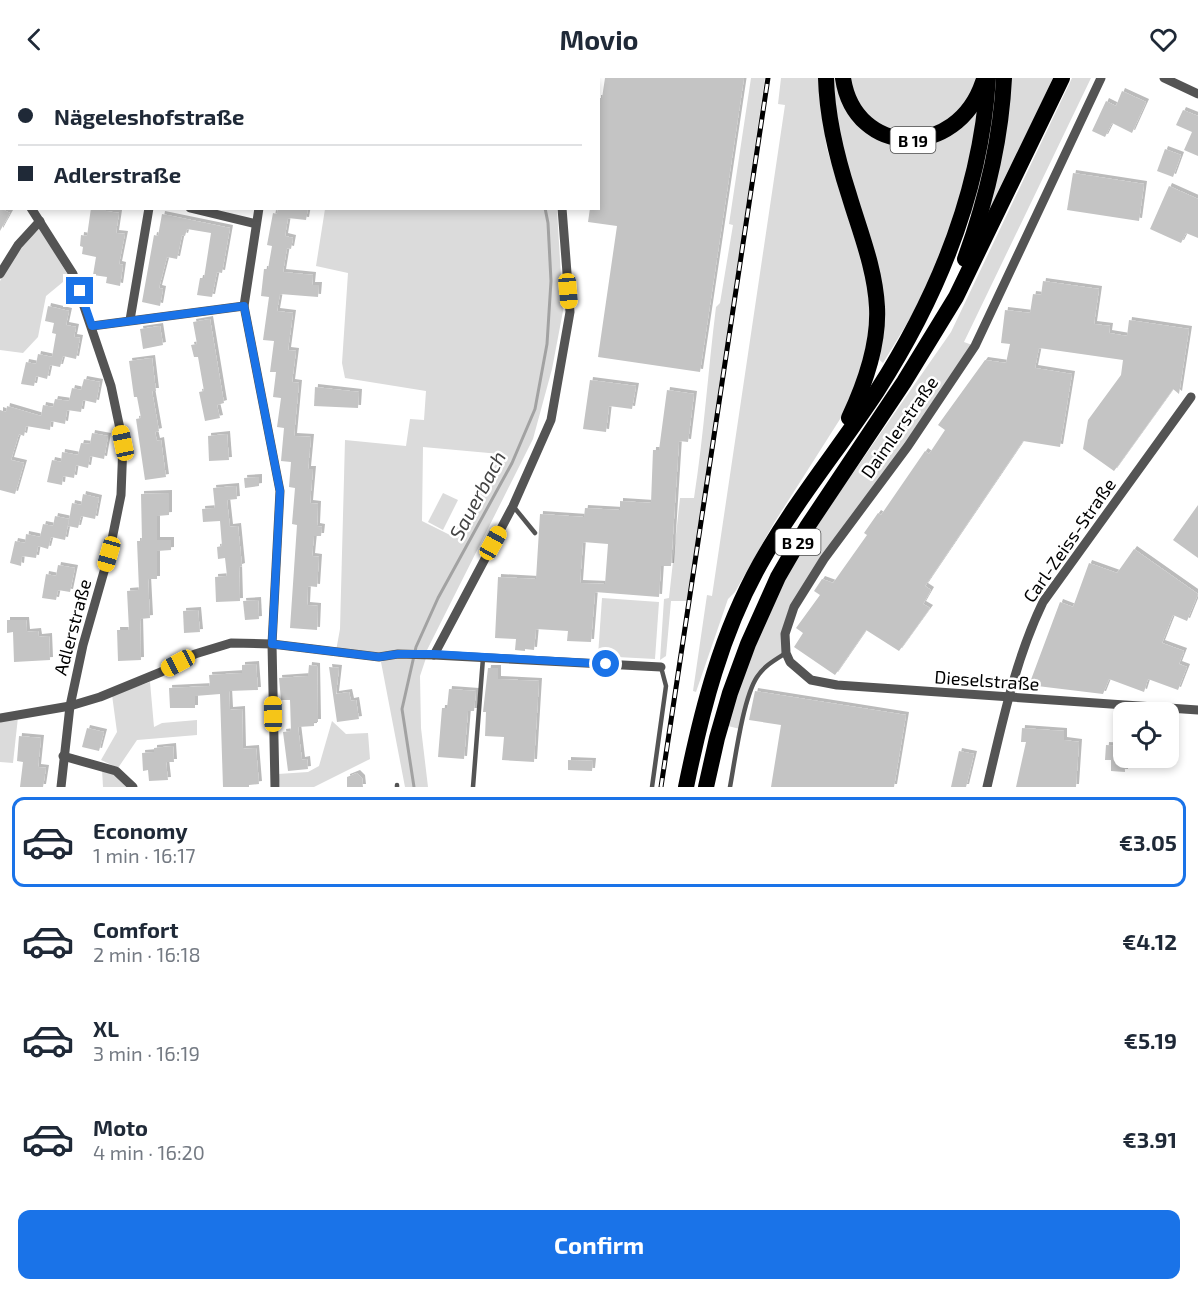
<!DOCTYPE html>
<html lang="en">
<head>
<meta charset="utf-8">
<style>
  body { margin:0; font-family:"Exo 2",sans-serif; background:#f6f6f7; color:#1f2937; height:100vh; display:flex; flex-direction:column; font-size:22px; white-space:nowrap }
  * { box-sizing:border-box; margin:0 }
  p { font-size:20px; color:#747a83 }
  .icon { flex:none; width:33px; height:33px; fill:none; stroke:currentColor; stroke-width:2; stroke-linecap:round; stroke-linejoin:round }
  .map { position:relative; height:709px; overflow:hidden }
  .sheet { display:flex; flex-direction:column; background:#fff; flex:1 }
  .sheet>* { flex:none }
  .guide { position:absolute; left:0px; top:0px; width:600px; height:132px; box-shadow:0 3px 9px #0003; display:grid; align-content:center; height:132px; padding:0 18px; background:#fff }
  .tools { position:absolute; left:1113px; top:624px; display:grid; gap:12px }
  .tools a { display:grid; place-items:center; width:66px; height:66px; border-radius:12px; background:#fff; box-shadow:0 3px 9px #0003; font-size:30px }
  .end { position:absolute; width:27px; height:27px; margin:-14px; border:8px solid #1a73e8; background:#fff; box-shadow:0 0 0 3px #fff }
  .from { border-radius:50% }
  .car { position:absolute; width:18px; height:36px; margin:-18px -9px; border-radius:8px; box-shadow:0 0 4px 2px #0007; background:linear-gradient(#f5c518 24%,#345 0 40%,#f5c518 0 76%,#345 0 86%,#f5c518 0) }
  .guide b { display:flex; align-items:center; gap:21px; height:57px; font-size:22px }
  .guide b+b { border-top:2px solid #e0e1e3 }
  .guide i { width:15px; height:15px; background:#1f2937 }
  ul { padding:10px 0 0; list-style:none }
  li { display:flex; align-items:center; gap:18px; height:90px; margin:0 12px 9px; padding:0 6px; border:3px solid transparent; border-radius:12px }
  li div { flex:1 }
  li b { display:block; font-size:22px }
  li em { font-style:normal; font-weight:700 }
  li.selected { border-color:#1a73e8 }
  li>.icon { width:54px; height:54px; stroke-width:1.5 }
  .button { display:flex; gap:12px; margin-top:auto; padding:12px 18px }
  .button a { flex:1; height:69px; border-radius:12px; background:#1a73e8; color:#fff; font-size:24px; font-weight:700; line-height:69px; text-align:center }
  header { display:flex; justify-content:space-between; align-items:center; height:78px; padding:0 18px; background:#fff; font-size:27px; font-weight:700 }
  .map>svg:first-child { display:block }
  .green { fill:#dbdbdb; fill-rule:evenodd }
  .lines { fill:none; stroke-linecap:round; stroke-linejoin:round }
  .stream { stroke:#a2a2a2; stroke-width:3 }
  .building { fill:#c4c4c4; fill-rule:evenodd; filter:url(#shadow) }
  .lane { stroke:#545454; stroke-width:4.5 }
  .street { stroke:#545454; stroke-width:9 }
  .highway { stroke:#000; stroke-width:16 }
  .rail-casing { stroke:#000; stroke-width:5 }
  .rail { stroke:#fff; stroke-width:3; stroke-dasharray:9; stroke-linecap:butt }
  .route { stroke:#1a73e8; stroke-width:8 }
  .labels { text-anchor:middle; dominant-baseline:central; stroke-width:5; stroke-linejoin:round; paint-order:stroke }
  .shield { fill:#fff; stroke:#4c4c4c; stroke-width:1.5 }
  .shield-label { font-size:16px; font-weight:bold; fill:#000 }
  .street-label { font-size:18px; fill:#000; stroke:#fff }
  .water-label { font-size:20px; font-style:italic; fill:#434343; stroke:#fff }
</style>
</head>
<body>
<header><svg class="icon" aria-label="back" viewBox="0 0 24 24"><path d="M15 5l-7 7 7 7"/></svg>Movio<svg class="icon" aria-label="heart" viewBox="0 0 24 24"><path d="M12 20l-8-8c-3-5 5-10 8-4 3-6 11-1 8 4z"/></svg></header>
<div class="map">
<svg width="1198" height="709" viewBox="0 0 1198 709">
  <defs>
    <filter id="shadow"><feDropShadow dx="3" dy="-3" stdDeviation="0" flood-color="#0004"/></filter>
  </defs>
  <rect width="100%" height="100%" fill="#fff"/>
  <!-- green -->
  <g class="green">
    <polygon points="335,0 537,0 537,1 347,2"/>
    <path d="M751,0h14l-77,523h-17l-5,55 -6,4 4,-61 5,-1 11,-100h14c10,-64 14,-127 22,-191l4,-4 13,-78 -4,-1z"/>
    <path d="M781,0h272l-66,140 -27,-6 -29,72 -48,79 -17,-15 -9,36 -15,32 -68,107 -39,69 -7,7 -32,93 -3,-1 14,-96 5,1 73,-491 -7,-1zM822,37l37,138 -32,-104z"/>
    <polygon points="1072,0 1091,0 964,264 975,268 794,529 786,575 758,597 740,651 724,647 774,522 807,461 951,254"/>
    <path d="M325,131h232l6,102 -11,58 -19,70 -107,213 -30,-2 -17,4 -43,-3 4,-22 5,-189 61,6 4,-27 14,1 2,-29 -81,-13 -3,-15 6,-90 -32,-7zM423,369l77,7 -48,82 -30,-15z"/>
    <polygon points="40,150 69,199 46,218 38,259 23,275 0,272 0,203 21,168"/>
    <polygon points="443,415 458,422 443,452 428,444"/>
    <polygon points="602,520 659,524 655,581 598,578"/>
    <polygon points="400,576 427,577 420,598 421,650 428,709 405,709 381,584"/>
    <polygon points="150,604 154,649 162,645 197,642 197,657 137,662 118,690 101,682 117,654 112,617"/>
    <polygon points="18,639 13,685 0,684 0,642"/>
    <polygon points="332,643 346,656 368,655 370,681 314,709 280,709 278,696 308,694 319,688"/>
    <polygon points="102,691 115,695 130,709 103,709"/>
  </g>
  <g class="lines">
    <!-- stream -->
    <g class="stream">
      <polyline points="511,0 511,2"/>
      <polyline points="414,709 402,631 416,569 438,520 512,385 535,331 547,266 551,203 548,145 545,130"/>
    </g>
  </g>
  <!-- building -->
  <g class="building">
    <polygon points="605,0 744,0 700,294 598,279 617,148 588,144 590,130 598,130 598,20 602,20"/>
    <polygon points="1122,13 1146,24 1132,55 1112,45 1105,59 1092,53 1106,23 1116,28"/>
    <polygon points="1183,32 1198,38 1198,78 1184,72 1192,54 1176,47"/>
    <polygon points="1165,71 1181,77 1173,99 1157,93"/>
    <polygon points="1073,95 1144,106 1139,143 1067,132"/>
    <polygon points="1169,108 1198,121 1198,160 1186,155 1181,165 1150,151"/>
    <polygon points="0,130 10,135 0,153"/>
    <polygon points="91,130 106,130 106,133 119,135 116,155 125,156 119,186 123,187 120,208 106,205 107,199 93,197 96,179 82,176 83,169 80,168 81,157 87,158"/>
    <polygon points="278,130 308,130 306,142 288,140 285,158 293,160 291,171 287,170 283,194 313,197 312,207 319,207 318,219 280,216 277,233 293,235 288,272 296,273 292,304 299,305 294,358 311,359 308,391 313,391 310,425 318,426 317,448 322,449 321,458 314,458 312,478 319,479 317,509 308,508 307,527 318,528 317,552 290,550 297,447 292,446 295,410 289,409 291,384 281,383 284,350 277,349 281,320 273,319 276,294 270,294 274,263 263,262 269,219 261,218 264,191 268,191 272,168 267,167 273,135 277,136"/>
    <polygon points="162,136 230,150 222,195 217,194 212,219 197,217 200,200 204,200 211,155 187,151 185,158 182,157 177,181 167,179 159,210 163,211 160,228 142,224 154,157 158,158"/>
    <polygon points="1043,203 1099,211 1094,246 1110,248 1109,255 1127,258 1129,242 1189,251 1179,316 1173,311 1114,393 1083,371 1088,342 1121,297 1123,282 1039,270 1035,290 1072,296 1060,369 1023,363 925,508 931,512 923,526 930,530 899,573 866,552 835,597 794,569 803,555 796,550 820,517 814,513 822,501 833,505 867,457 864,455 878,435 881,437 925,373 929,376 945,352 938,347 985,282 1006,285 1010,266 1001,265 1005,232 1030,235 1033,216 1041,217"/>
    <polygon points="48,228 69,233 66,247 76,249 74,259 80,260 76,281 63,278 60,289 50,287 47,301 36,298 34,308 21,306 26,284 36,286 38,276 52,279 56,256 52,255 54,245 45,243"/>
    <polygon points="210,241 224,325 217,327 220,340 205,343 199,314 204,313 198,279 194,279 191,267 197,266 193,244"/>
    <polygon points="160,248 163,267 143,271 140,251"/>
    <polygon points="152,280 156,313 152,313 159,353 155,354 157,363 161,362 166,399 145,402 136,341 141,340 137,319 134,319 129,283"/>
    <polygon points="84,301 100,304 96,325 83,322 81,334 67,332 65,346 51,343 50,352 26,348 24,358 19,356 11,382 24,385 15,416 0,412 0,332 6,334 7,328 41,338 43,327 53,329 55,321 69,323 72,310 81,312"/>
    <polygon points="590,302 636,308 632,331 609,328 606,354 583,351"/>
    <polygon points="315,309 359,314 358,330 314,328"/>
    <path d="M667,312l27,4 -6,48 -9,-1 -8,125h-10l-2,31 -64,-5 -4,50 -24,-1 1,-10 -32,-2 -2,21 -9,-1v2l-10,-1 1,-11 -21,-1 3,-61 38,2 4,-65 44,3 1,-9 35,2v-9l31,2 2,-53h6zM583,464l25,2 -3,40 -25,-1z"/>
    <polygon points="92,355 108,358 104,381 90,378 88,390 76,387 74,400 63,398 62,407 47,404 52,382 61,384 62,374 78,377 81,365 90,366"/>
    <polygon points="227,356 229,382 209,383 208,358"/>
    <polygon points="259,399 259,408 245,410 244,400"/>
    <polygon points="236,408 237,421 227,422 230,449 238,448 242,488 239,489 240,523 216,524 215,499 227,498 225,480 218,481 217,469 222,468 220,443 203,444 202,431 215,430 213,410"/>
    <polygon points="169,415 169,437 157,438 157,462 171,462 171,472 157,473 157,501 148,501 150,540 140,541 141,582 118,583 117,552 129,552 127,513 139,512 137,463 142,463 141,416"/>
    <polygon points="83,416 99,420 95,441 81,438 78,450 68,448 72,425 81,427"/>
    <polygon points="1198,427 1198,480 1173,462"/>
    <polygon points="55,438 69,441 65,462 51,459 48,471 38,468 36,480 22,478 21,488 10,485 15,463 25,465 26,456 40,459 43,446 53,448"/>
    <polygon points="1134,471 1198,516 1187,543 1173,537 1162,565 1184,573 1179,586 1187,589 1178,612 1148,601 1144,614 1109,601 1103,616 1029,607 1060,524 1073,529 1089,485 1117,495"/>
    <polygon points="58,487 75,490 70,514 58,512 56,522 42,520 46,496 56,498"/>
    <polygon points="258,522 259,541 245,542 243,523"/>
    <polygon points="198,532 200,554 184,555 183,533"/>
    <polygon points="7,542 26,542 27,554 38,553 39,559 49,558 50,582 14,584 13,554 7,555"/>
    <polygon points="256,586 258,612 229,613 230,632 242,631 243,671 256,670 259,706 249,707 249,709 223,709 220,616 195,618 195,630 170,630 169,610 210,608 209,597 242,595 242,587"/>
    <polygon points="309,587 317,588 318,644 314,644 314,648 298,649 302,682 307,681 308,691 288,693 283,654 291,653 290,622 281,622 279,600 308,598"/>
    <polygon points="329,589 339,590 336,616 349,614 351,623 356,622 359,641 337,644"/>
    <polygon points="488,590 498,590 498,601 539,603 534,684 502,682 504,659 485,658 486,634 483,634"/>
    <polygon points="449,611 476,613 474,633 468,633 464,681 438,679 442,630 447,630"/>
    <polygon points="755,613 906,637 894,709 771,709 781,647 749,642"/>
    <polygon points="87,650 104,654 99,673 82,669"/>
    <polygon points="1022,650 1064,653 1064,662 1079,664 1076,709 1016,709 1026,664 1021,664"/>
    <polygon points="19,658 41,660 38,689 46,690 43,709 20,709 23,684 17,683"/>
    <polygon points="1106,667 1124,668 1125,694 1111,693 1111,682 1105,682"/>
    <polygon points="173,668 174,684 166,684 168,702 149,703 148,692 143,693 142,675 154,674 154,670"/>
    <polygon points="959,673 974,676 966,709 951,709"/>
    <polygon points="568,682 593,683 592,693 568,692"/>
    <polygon points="357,695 362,700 363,709 347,709 347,699"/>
  </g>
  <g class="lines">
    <!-- lane -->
    <g class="lane">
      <polyline points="513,428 535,455"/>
      <polyline points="397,709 397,707"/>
      <polyline points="473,709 483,580"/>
      <polyline points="652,709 666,608 661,589"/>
      <path d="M730,709c5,-27 13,-89 27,-110 7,-11 18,-17 29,-24"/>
    </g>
    <!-- street -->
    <g class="street">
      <polyline points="549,0 549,2"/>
      <polyline points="1101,0 975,268 908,368 824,481 794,529 785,556 786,575 790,584 811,602 837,607 1198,632"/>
      <polyline points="1164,0 1198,16"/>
      <polyline points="17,2 18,0"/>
      <polyline points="161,2 161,0"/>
      <polyline points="285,2 285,0"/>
      <polyline points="0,26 2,24"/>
      <polyline points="0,86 2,88"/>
      <polyline points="31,130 73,196 111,308 123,365 121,417 109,476 83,567 70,628 61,709"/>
      <polyline points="190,130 256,146"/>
      <polyline points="259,130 244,228 280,413 272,566 275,709"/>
      <polyline points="0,196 18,167 40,143"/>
      <polyline points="130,242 149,130"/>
      <polyline points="92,248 244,228"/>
      <polyline points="434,577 513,428 551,342 570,234 562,130"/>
      <polyline points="0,640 70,628 100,619 161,594 195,576 231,565 272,566 379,579 398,576 434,577 661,589"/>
      <polyline points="63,678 116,693 133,709"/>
      <path d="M987,709c15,-63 28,-127 56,-185l148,-205"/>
    </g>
    <!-- highway -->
    <g class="highway">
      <path d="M826,0c1,40 11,80 23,117 11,37 26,73 28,112 2,37 -12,77 -28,111"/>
      <path d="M843,0c12,80 114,82 140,4"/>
      <path d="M965,181c21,-58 36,-119 39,-181"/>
      <path d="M686,709c16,-78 35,-153 74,-223 34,-61 79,-115 117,-173 61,-95 104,-199 111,-313"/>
      <polyline points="706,709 717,660 730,615 748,566 778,499 807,449 904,304 956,219 1062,0"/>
    </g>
    <defs>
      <polyline id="rail" points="661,709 768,0"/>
    </defs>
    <!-- rail casing -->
    <use href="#rail" class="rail-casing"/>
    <!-- rail -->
    <use href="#rail" class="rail"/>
  </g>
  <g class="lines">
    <!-- route -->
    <polyline class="route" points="80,213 92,248 244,228 280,413 272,566 379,579 398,576 434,576 606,586"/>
  </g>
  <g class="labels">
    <!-- shield labels -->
    <g class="shield">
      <rect x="890.5" y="49" width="45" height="26" rx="4.5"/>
      <rect x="775.5" y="451" width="45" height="26" rx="4.5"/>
    </g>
    <g class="shield-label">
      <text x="913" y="62">B 19</text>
      <text x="798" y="464">B 29</text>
    </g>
    <!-- street labels -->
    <g class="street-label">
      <text transform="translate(899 349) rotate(-55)">Daimlerstraße</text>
      <text transform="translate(1069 462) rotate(-55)">Carl-Zeiss-Straße</text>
      <text transform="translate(72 549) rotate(-75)">Adlerstraße</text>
      <text transform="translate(987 602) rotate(4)">Dieselstraße</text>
    </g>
    <!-- water labels -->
    <g class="water-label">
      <text transform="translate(477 417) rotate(-62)">Sauerbach</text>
    </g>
  </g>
</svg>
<div class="tools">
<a><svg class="icon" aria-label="locate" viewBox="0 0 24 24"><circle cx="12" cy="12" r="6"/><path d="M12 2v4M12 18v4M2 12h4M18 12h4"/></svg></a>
</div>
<i class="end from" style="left:606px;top:586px"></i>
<i class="end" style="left:80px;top:213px"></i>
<i class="car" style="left:568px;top:213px;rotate:175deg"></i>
<i class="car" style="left:123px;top:365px;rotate:348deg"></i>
<i class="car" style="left:493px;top:465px;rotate:29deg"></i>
<i class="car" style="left:109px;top:476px;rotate:196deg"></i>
<i class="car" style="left:178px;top:585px;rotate:242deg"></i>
<i class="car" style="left:273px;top:636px;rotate:359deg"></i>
<div class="guide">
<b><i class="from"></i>Nägeleshofstraße</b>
<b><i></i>Adlerstraße</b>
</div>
</div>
<section class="sheet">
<ul>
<li class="selected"><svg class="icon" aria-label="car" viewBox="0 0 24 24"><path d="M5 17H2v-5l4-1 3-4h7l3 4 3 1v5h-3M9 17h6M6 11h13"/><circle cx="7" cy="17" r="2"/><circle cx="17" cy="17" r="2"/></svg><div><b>Economy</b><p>1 min · 16:17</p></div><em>€3.05</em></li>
<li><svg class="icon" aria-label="car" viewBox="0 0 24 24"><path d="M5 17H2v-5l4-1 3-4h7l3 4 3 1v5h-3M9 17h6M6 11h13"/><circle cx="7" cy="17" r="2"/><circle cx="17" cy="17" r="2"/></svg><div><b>Comfort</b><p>2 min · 16:18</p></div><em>€4.12</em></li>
<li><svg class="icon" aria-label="car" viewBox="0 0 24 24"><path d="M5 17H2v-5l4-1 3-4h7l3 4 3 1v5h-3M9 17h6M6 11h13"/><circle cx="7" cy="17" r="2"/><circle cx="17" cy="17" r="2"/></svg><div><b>XL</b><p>3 min · 16:19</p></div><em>€5.19</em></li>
<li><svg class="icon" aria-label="car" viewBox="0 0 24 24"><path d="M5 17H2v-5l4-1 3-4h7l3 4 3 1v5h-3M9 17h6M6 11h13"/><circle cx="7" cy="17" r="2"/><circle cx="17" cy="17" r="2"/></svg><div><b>Moto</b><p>4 min · 16:20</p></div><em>€3.91</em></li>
</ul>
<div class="button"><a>Confirm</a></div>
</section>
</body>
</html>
